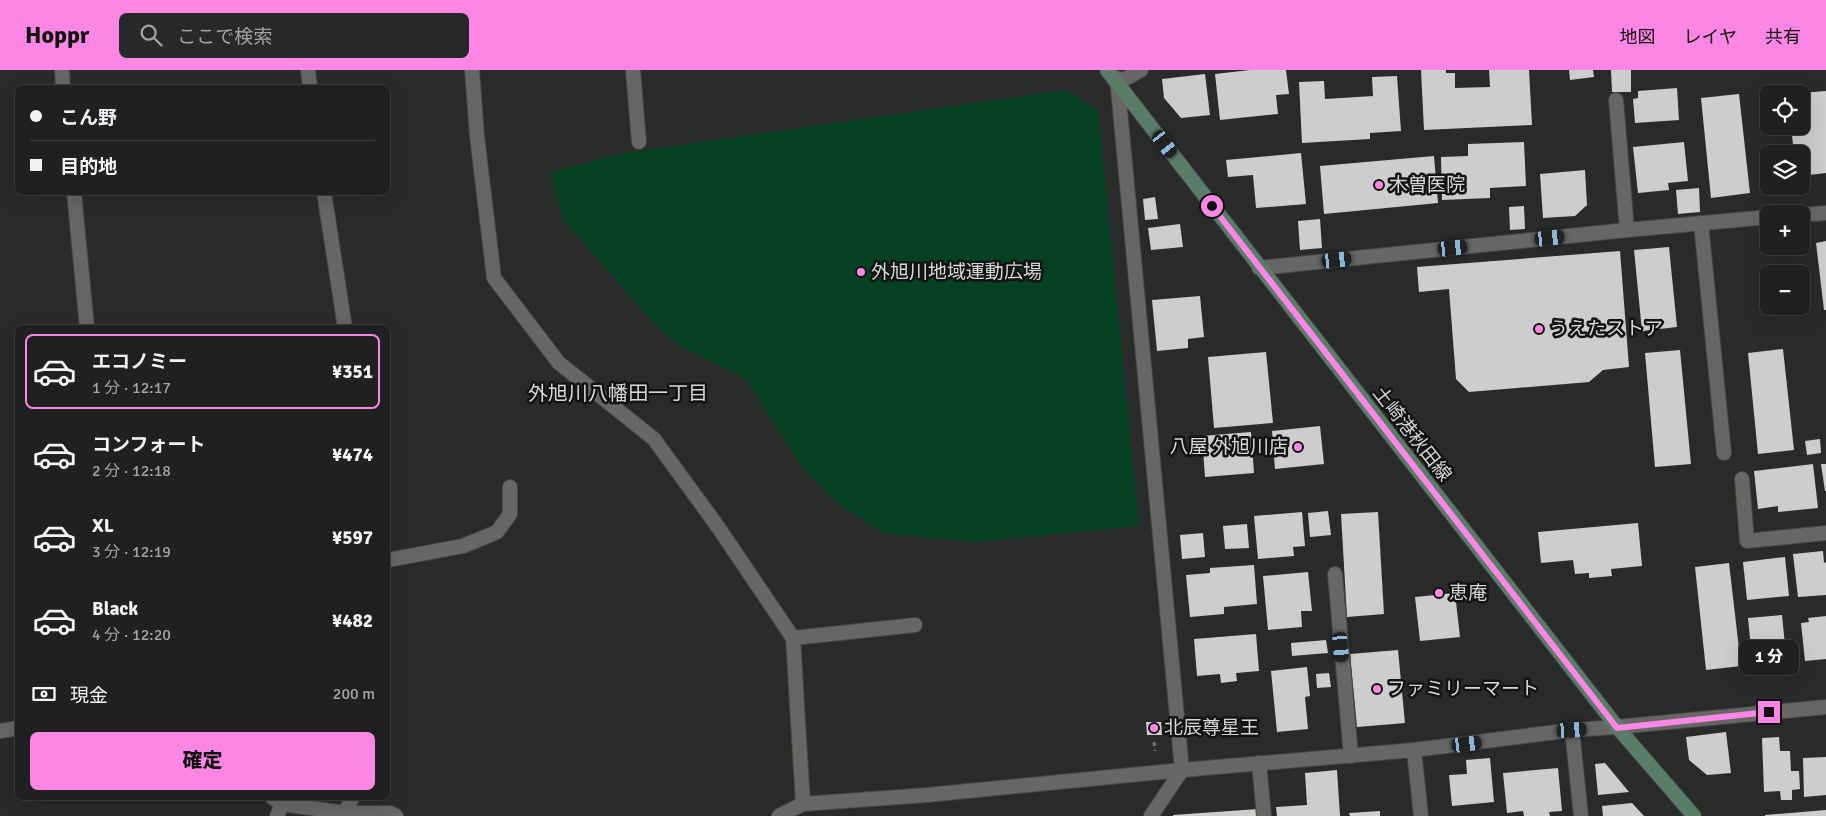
<!DOCTYPE html>
<html lang="ja">
<head>
<meta charset="utf-8">
<style>
  body { margin:0; font-family:Signika,"Noto Sans JP",sans-serif; background:#272829; color:#f1f3f6; height:100vh; display:flex; flex-direction:column; font-size:19px; white-space:nowrap }
  * { box-sizing:border-box; margin:0 }
  p { font-size:16px; color:#a1a3a5 }
  .icon { flex:none; width:28px; height:28px; fill:none; stroke:currentColor; stroke-width:2; stroke-linecap:round; stroke-linejoin:round }
  .map { position:relative; flex:1; overflow:hidden }
  .side { position:absolute; left:15px; top:255px; width:375px; height:475px; display:flex; flex-direction:column; background:#1f2020; border-radius:8px; box-shadow:0 5px 20px #0002,0 0 0 1px #3c3e3e }
  .side>* { flex:none }
  .hud { position:absolute; left:15px; top:15px; width:375px; height:110px; border-radius:8px; box-shadow:0 5px 20px #0002,0 0 0 1px #3c3e3e; display:grid; align-content:center; height:110px; padding:0 15px; background:#1f2020 }
  .buttons { position:absolute; left:1760px; top:15px; display:grid; gap:10px }
  .buttons a { display:grid; place-items:center; width:50px; height:50px; border-radius:8px; background:#1f2020; box-shadow:0 5px 20px #0002,0 0 0 1px #3c3e3e; font-size:25px }
  .end { position:absolute; width:22px; height:22px; margin:-11px; border:6px solid #fc86e3; background:#111; box-shadow:0 0 0 2px #111 }
  .from { border-radius:50% }
  .bubble { position:absolute; height:35px; border-radius:8px; background:#1f2020; box-shadow:0 5px 20px #0002,0 0 0 1px #3c3e3e; font-size:16px; font-weight:800; line-height:35px; text-align:center }
  .car { position:absolute; width:15px; height:30px; margin:-15px -8px; border-radius:6px; box-shadow:0 0 4px 1px #0007; background:linear-gradient(#222 24%,#8ab4d8 0 40%,#222 0 76%,#8ab4d8 0 86%,#222 0) }
  .hud b { display:flex; align-items:center; gap:18px; height:48px; font-size:19px }
  .hud b+b { border-top:1px solid #3c3e3e }
  .hud i { width:12px; height:12px; background:#f1f3f6 }
  ul { padding:9px 0 0; list-style:none }
  li { display:flex; align-items:center; gap:15px; height:75px; margin:0 10px 8px; padding:0 5px; border:2px solid transparent; border-radius:8px }
  li div { flex:1 }
  li b { display:block; font-size:19px }
  li em { font-style:normal; font-weight:800 }
  li.current { border-color:#fc86e3 }
  li>.icon { width:45px; height:45px; stroke-width:1.5 }
  .pay { display:flex; align-items:center; gap:12px; height:55px; padding:0 15px; font-size:19px }
  .pay p { margin-inline-start:auto }
  .cta { display:flex; gap:10px; margin-top:auto; padding:10px 15px }
  .cta a { flex:1; height:58px; border-radius:8px; background:#fc86e3; color:#111; font-size:20px; font-weight:800; line-height:58px; text-align:center }
  header { display:flex; align-items:center; gap:30px; box-sizing:border-box; height:70px; padding:0 25px; background:#fc86e3; color:#111 }
  header strong { font-size:24px }
  nav { display:flex; gap:28px; margin-inline-start:auto; font-size:18px }
  .search { width:350px; height:45px; background:#272829; display:flex; align-items:center; gap:12px; box-sizing:border-box; padding:0 18px; border-radius:8px; color:#a1a3a5; font-size:19px }
  .map>svg:first-child { display:block }
  .green { fill:#054023 }
  .building { fill:#cbcecc }
  .lines { fill:none; stroke-linecap:round; stroke-linejoin:round }
  .minor-casing { stroke:#454745; stroke-width:16 }
  .tertiary-casing { stroke:#454745; stroke-width:16 }
  .secondary-casing { stroke:#454745; stroke-width:16 }
  .path { stroke:#727473; stroke-width:3; stroke-dasharray:4 4; stroke-linecap:butt }
  .minor { stroke:#656765; stroke-width:14 }
  .tertiary { stroke:#656765; stroke-width:14 }
  .secondary { stroke:#5a7d69; stroke-width:14 }
  .route { stroke:#fc86e3; stroke-width:6 }
  .poi-dot { fill:#fc86e3; stroke:#121313; stroke-width:2 }
  .labels { text-anchor:middle; dominant-baseline:central; stroke-width:5; stroke-linejoin:round; paint-order:stroke }
  .poi-label { font-size:19px; fill:#d6d8d7; stroke:#121313; text-anchor:start }
  .street-label { font-size:19px; fill:#d6d8d7; stroke:#121313 }
  .neighbourhood-label { font-size:20px; fill:#d5d8d6; stroke:#121313 }
</style>
</head>
<body>
<header>
<strong>Hoppr</strong>
<div class="search"><svg class="icon" aria-label="search" viewBox="0 0 24 24"><circle cx="10" cy="10" r="6"/><path d="M15 15l6 6"/></svg>ここで検索</div>
<nav><a>地図</a><a>レイヤ</a><a>共有</a></nav>
</header>
<div class="map">
<svg width="1826" height="746" viewBox="0 0 1826 746">
  <rect width="100%" height="100%" fill="#292b2a"/>
  <!-- green -->
  <polygon class="green" points="1065,20 1098,40 1139,456 975,472 882,463 834,430 800,395 746,309 678,275 655,255 563,149 551,102 624,83"/>
  <!-- building -->
  <g class="building">
    <polygon points="1250,0 1286,0 1289,24 1276,25 1278,44 1220,50 1215,4"/>
    <polygon points="1421,0 1446,0 1446,3 1455,3 1455,18 1490,17 1489,0 1529,0 1532,55 1424,60"/>
    <polygon points="1569,0 1593,0 1594,7 1570,10"/>
    <polygon points="1611,0 1631,0 1631,22 1612,22"/>
    <polygon points="1205,4 1210,45 1181,48 1164,28 1162,9"/>
    <polygon points="1397,6 1401,61 1370,63 1370,69 1302,73 1299,12 1324,11 1325,29 1373,26 1372,7"/>
    <polygon points="1677,18 1679,50 1635,53 1633,29 1638,28 1638,21"/>
    <polygon points="1826,21 1826,103 1801,106 1801,84 1794,84 1791,56 1801,56 1801,23"/>
    <polygon points="1739,24 1750,123 1711,128 1701,28"/>
    <polygon points="1524,72 1526,116 1490,118 1490,128 1442,130 1441,87 1468,86 1468,74"/>
    <polygon points="1684,72 1688,111 1668,113 1669,120 1638,123 1633,77"/>
    <polygon points="1301,83 1306,134 1256,138 1253,105 1228,107 1226,90"/>
    <polygon points="1434,86 1438,133 1324,144 1320,96"/>
    <polygon points="1585,100 1587,135 1575,146 1543,148 1540,104"/>
    <polygon points="1699,118 1700,142 1678,144 1676,120"/>
    <polygon points="1155,127 1158,149 1145,150 1143,129"/>
    <polygon points="1524,136 1525,159 1510,160 1509,137"/>
    <polygon points="1320,149 1322,178 1300,180 1298,151"/>
    <polygon points="1180,154 1183,177 1151,180 1148,158"/>
    <polygon points="1826,171 1826,240 1824,240 1816,173"/>
    <polygon points="1669,177 1677,257 1642,261 1634,180"/>
    <polygon points="1620,181 1629,297 1603,300 1589,312 1469,322 1456,309 1449,219 1419,222 1417,197"/>
    <polygon points="1200,226 1204,267 1188,269 1188,278 1157,281 1152,230"/>
    <polygon points="1783,279 1794,380 1758,384 1748,283"/>
    <polygon points="1680,280 1691,394 1655,397 1645,283"/>
    <polygon points="1266,282 1273,353 1214,358 1208,287"/>
    <polygon points="1320,356 1324,394 1275,399 1272,361"/>
    <polygon points="1251,362 1254,403 1205,407 1202,366"/>
    <polygon points="1820,369 1821,383 1807,385 1805,371"/>
    <polygon points="1813,394 1818,438 1778,442 1778,436 1758,439 1754,401"/>
    <polygon points="1821,394 1826,394 1826,421 1825,421"/>
    <polygon points="1328,441 1331,465 1310,467 1308,443"/>
    <polygon points="1302,442 1305,476 1293,477 1294,486 1258,489 1254,446"/>
    <polygon points="1378,442 1384,544 1347,547 1341,444"/>
    <polygon points="1638,453 1642,496 1611,499 1612,506 1589,508 1589,503 1575,504 1573,490 1541,493 1538,462"/>
    <polygon points="1247,454 1249,478 1225,479 1223,456"/>
    <polygon points="1203,463 1205,487 1182,489 1180,465"/>
    <polygon points="1823,481 1824,493 1826,492 1826,525 1798,527 1793,484"/>
    <polygon points="1785,487 1789,526 1747,530 1743,492"/>
    <polygon points="1729,493 1741,596 1706,600 1695,497"/>
    <polygon points="1254,495 1257,534 1224,537 1224,544 1190,547 1186,505 1210,503 1210,498"/>
    <polygon points="1308,502 1312,541 1301,541 1302,557 1268,560 1263,506"/>
    <polygon points="1455,523 1460,567 1420,571 1415,527"/>
    <polygon points="1782,545 1786,585 1776,586 1777,596 1753,599 1748,548"/>
    <polygon points="1826,546 1826,589 1805,591 1801,553 1809,552 1808,548"/>
    <polygon points="1256,564 1259,601 1236,603 1237,611 1221,613 1220,604 1197,606 1194,569"/>
    <polygon points="1326,570 1328,583 1292,586 1291,573"/>
    <polygon points="1398,580 1405,653 1357,657 1350,584"/>
    <polygon points="1307,597 1310,626 1305,627 1308,659 1277,662 1271,601"/>
    <polygon points="1329,603 1331,617 1317,618 1316,604"/>
    <polygon points="1146,652 1161,652 1162,665 1147,665"/>
    <polygon points="1726,662 1731,703 1707,705 1689,690 1686,667"/>
    <polygon points="1779,667 1780,681 1790,681 1791,701 1799,701 1800,719 1792,720 1792,730 1781,730 1780,721 1764,722 1762,668"/>
    <polygon points="1826,687 1826,725 1804,727 1803,688"/>
    <polygon points="1490,688 1494,732 1452,736 1449,705 1467,704 1466,690"/>
    <polygon points="1605,693 1629,722 1598,725 1595,694"/>
    <polygon points="1558,698 1562,741 1549,742 1550,746 1524,746 1523,741 1507,743 1503,703"/>
    <polygon points="1337,700 1340,746 1277,746 1276,737 1307,735 1305,703"/>
    <polygon points="1632,733 1644,746 1603,746 1602,736"/>
    <polygon points="1258,739 1259,746 1173,746 1173,745"/>
    <polygon points="1826,740 1826,746 1765,746 1765,745"/>
    <polygon points="1380,741 1380,746 1350,746 1349,743"/>
  </g>
  <g class="lines">
    <defs>
      <g id="minor">
        <polyline points="62,0 63,18"/>
        <polyline points="308,0 310,18"/>
        <polyline points="472,0 477,66 494,208 559,293 654,369 718,457 793,568 803,734"/>
        <polyline points="633,0 639,72"/>
        <polyline points="1117,8 1182,700 1151,746"/>
        <polyline points="1118,13 1141,0"/>
        <polyline points="1616,30 1627,160"/>
        <polyline points="74,122 87,258"/>
        <polyline points="324,122 345,258"/>
        <polyline points="1801,145 1826,143"/>
        <polyline points="1701,153 1724,383"/>
        <polyline points="1259,198 1627,160 1769,147"/>
        <polyline points="1742,409 1747,471 1826,463"/>
        <polyline points="388,490 463,476 497,462 510,444 510,417"/>
        <polyline points="1335,504 1351,686"/>
        <polyline points="793,568 915,555"/>
        <polyline points="1572,660 1581,746"/>
        <polyline points="0,661 18,658"/>
        <polyline points="1414,680 1421,746"/>
        <polyline points="1259,693 1264,746"/>
        <polyline points="273,728 282,734 345,743 390,743 396,746"/>
        <polyline points="345,743 352,728"/>
        <polyline points="277,746 282,734"/>
        <polyline points="779,746 803,734 927,725 1182,700"/>
      </g>
      <polyline id="tertiary" points="1182,700 1414,680 1572,660 1617,657 1826,637"/>
      <polyline id="secondary" points="1107,0 1617,657 1694,746"/>
    </defs>
    <!-- minor casing -->
    <use href="#minor" class="minor-casing"/>
    <!-- tertiary casing -->
    <use href="#tertiary" class="tertiary-casing"/>
    <!-- secondary casing -->
    <use href="#secondary" class="secondary-casing"/>
    <!-- path -->
    <polyline class="path" points="1154,672 1155,681"/>
    <!-- minor -->
    <use href="#minor" class="minor"/>
    <!-- tertiary -->
    <use href="#tertiary" class="tertiary"/>
    <!-- secondary -->
    <use href="#secondary" class="secondary"/>
  </g>
  <g class="lines">
    <!-- route -->
    <polyline class="route" points="1212,136 1617,658 1769,642"/>
  </g>
  <!-- markers -->
  <g class="poi-dot">
    <circle cx="1379" cy="115" r="5"/>
    <circle cx="861" cy="202" r="5"/>
    <circle cx="1539" cy="259" r="5"/>
    <circle cx="1298" cy="377" r="5"/>
    <circle cx="1439" cy="523" r="5"/>
    <circle cx="1377" cy="619" r="5"/>
    <circle cx="1154" cy="658" r="5"/>
  </g>
  <g class="labels">
    <!-- poi labels -->
    <g class="poi-label">
      <text x="1389" y="115">木曽医院</text>
      <text x="871" y="202">外旭川地域運動広場</text>
      <text x="1549" y="259">うえたストア</text>
      <text x="1288" y="377" text-anchor="end">八屋 外旭川店</text>
      <text x="1449" y="523">恵庵</text>
      <text x="1387" y="619">ファミリーマート</text>
      <text x="1164" y="658">北辰尊星王</text>
    </g>
    <!-- street labels -->
    <g class="street-label">
      <text transform="translate(1412 364) rotate(52)">土崎港秋田線</text>
    </g>
    <!-- neighbourhood labels -->
    <g class="neighbourhood-label">
      <text x="618" y="323">外旭川八幡田一丁目</text>
    </g>
  </g>
</svg>
<div class="buttons">
<a><svg class="icon" aria-label="locate" viewBox="0 0 24 24"><circle cx="12" cy="12" r="6"/><path d="M12 2v4M12 18v4M2 12h4M18 12h4"/></svg></a>
<a><svg class="icon" aria-label="layers" viewBox="0 0 24 24"><path d="M12 4l9 5-9 5-9-5zM3 14l9 5 9-5"/></svg></a>
<a>+</a>
<a>−</a>
</div>
<i class="end from" style="left:1212px;top:136px"></i>
<i class="end" style="left:1769px;top:642px"></i>
<div class="bubble" style="left:1739px;top:570px;width:60px">1 分</div>
<i class="car" style="left:1165px;top:74px;rotate:143deg"></i>
<i class="car" style="left:1550px;top:168px;rotate:84deg"></i>
<i class="car" style="left:1453px;top:178px;rotate:84deg"></i>
<i class="car" style="left:1337px;top:190px;rotate:84deg"></i>
<i class="car" style="left:1341px;top:577px;rotate:175deg"></i>
<i class="car" style="left:1572px;top:660px;rotate:87deg"></i>
<i class="car" style="left:1467px;top:674px;rotate:83deg"></i>
<div class="hud">
<b><i class="from"></i>こん野</b>
<b><i></i>目的地</b>
</div>
<section class="side">
<ul>
<li class="current"><svg class="icon" aria-label="car" viewBox="0 0 24 24"><path d="M5 17H2v-5l4-1 3-4h7l3 4 3 1v5h-3M9 17h6M6 11h13"/><circle cx="7" cy="17" r="2"/><circle cx="17" cy="17" r="2"/></svg><div><b>エコノミー</b><p>1 分 · 12:17</p></div><em>¥351</em></li>
<li><svg class="icon" aria-label="car" viewBox="0 0 24 24"><path d="M5 17H2v-5l4-1 3-4h7l3 4 3 1v5h-3M9 17h6M6 11h13"/><circle cx="7" cy="17" r="2"/><circle cx="17" cy="17" r="2"/></svg><div><b>コンフォート</b><p>2 分 · 12:18</p></div><em>¥474</em></li>
<li><svg class="icon" aria-label="car" viewBox="0 0 24 24"><path d="M5 17H2v-5l4-1 3-4h7l3 4 3 1v5h-3M9 17h6M6 11h13"/><circle cx="7" cy="17" r="2"/><circle cx="17" cy="17" r="2"/></svg><div><b>XL</b><p>3 分 · 12:19</p></div><em>¥597</em></li>
<li><svg class="icon" aria-label="car" viewBox="0 0 24 24"><path d="M5 17H2v-5l4-1 3-4h7l3 4 3 1v5h-3M9 17h6M6 11h13"/><circle cx="7" cy="17" r="2"/><circle cx="17" cy="17" r="2"/></svg><div><b>Black</b><p>4 分 · 12:20</p></div><em>¥482</em></li>
</ul>
<div class="pay"><svg class="icon" aria-label="cash" viewBox="0 0 24 24"><path d="M3 7h18v10H3z"/><circle cx="12" cy="12" r="2"/></svg>現金<p>200 m</p></div>
<div class="cta"><a>確定</a></div>
</section>
</div>
</body>
</html>
